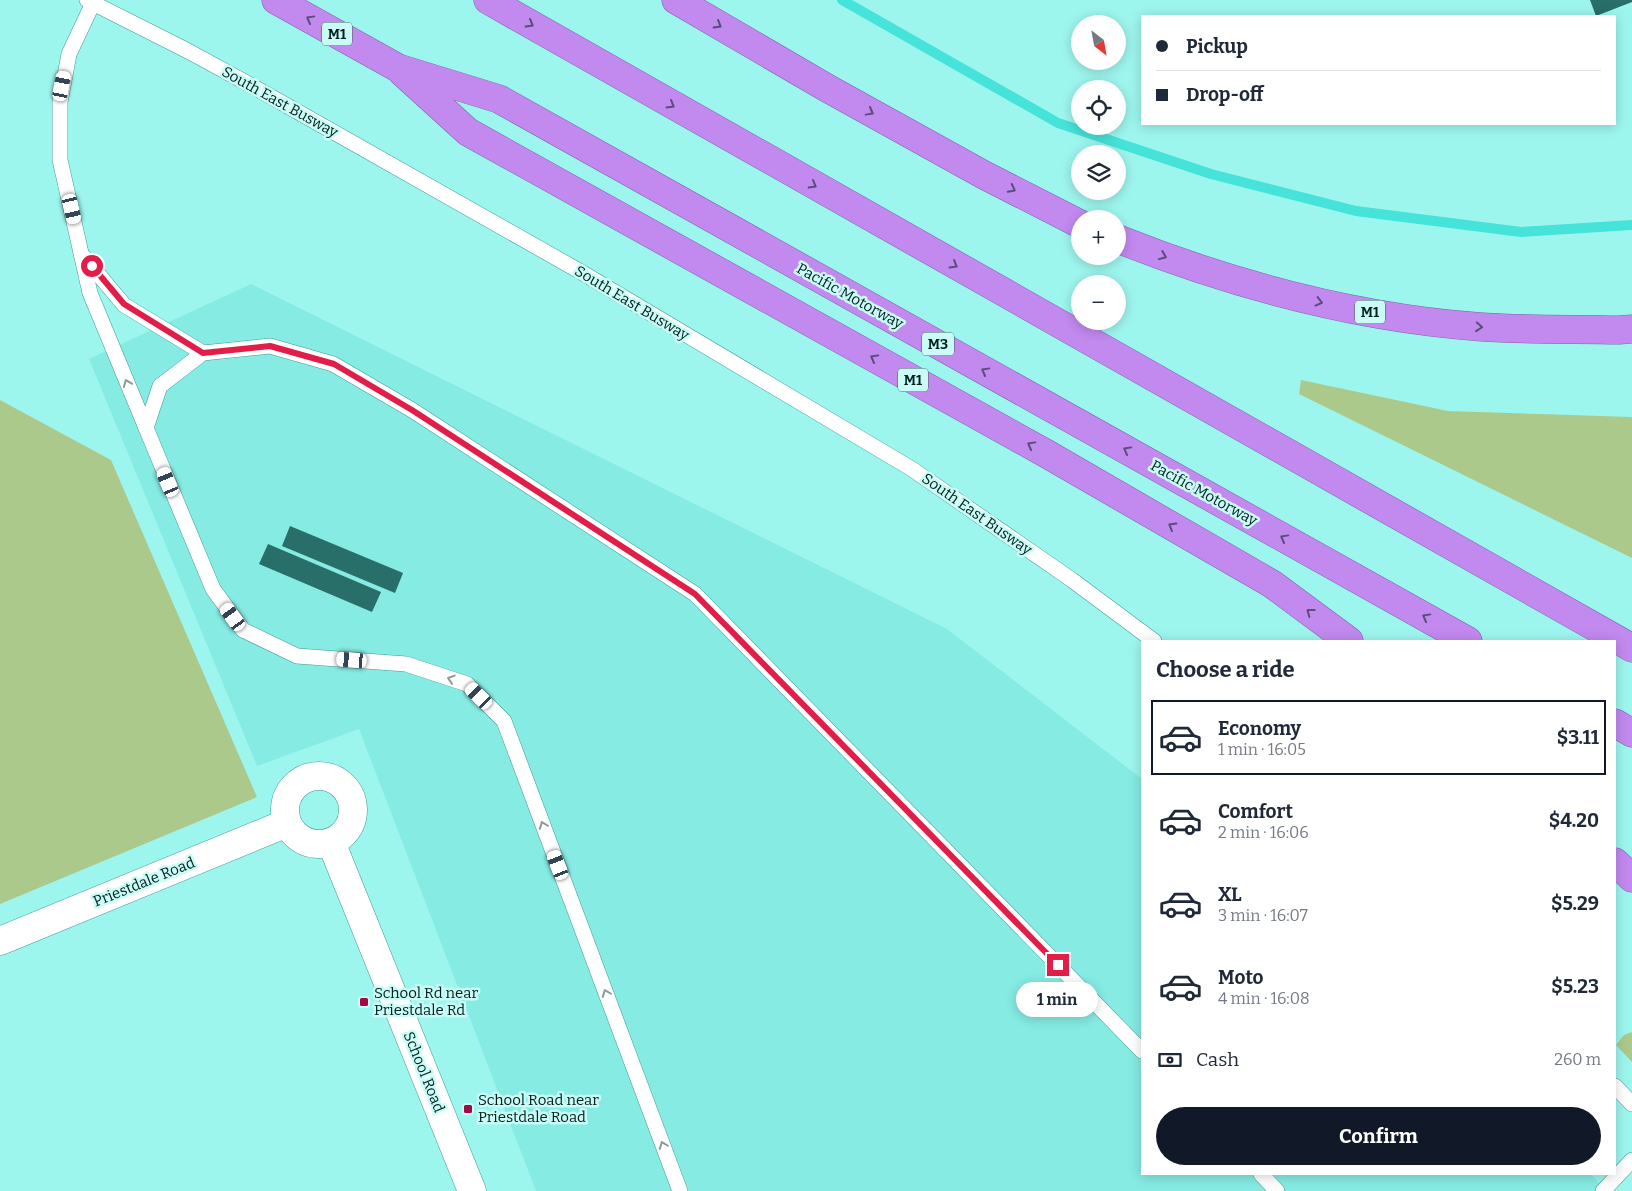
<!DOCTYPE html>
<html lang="en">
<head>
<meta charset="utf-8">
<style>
  body { margin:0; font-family:Bitter,serif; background:#f6f6f7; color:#1f2937; height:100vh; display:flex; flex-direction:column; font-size:19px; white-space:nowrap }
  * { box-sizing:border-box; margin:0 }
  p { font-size:16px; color:#747a83 }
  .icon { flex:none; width:28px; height:28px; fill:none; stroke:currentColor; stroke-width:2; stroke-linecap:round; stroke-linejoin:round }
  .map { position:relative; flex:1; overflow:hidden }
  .details { position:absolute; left:1141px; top:640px; width:475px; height:535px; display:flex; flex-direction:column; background:#fff; border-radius:0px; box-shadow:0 2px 12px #0003 }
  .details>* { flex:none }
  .hud { position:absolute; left:1141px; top:15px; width:475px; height:110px; border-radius:0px; box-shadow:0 2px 12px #0003; display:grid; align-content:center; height:110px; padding:0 15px; background:#fff }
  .needle { width:32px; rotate:149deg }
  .fabs { position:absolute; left:1071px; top:15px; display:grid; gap:10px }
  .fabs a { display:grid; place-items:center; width:55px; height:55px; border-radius:50%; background:#fff; box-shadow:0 2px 12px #0003; font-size:25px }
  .end { position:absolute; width:22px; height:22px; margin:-11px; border:6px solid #e11d48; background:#fff; box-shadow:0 0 0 2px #fff }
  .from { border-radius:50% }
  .bubble { position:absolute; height:35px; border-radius:18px; background:#fff; box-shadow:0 2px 12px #0003; font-size:16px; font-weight:700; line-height:35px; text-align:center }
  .car { position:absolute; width:15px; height:30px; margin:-15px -8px; border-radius:6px; box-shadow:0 0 4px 1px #0007; background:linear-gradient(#fff 24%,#345 0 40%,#fff 0 76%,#345 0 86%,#fff 0) }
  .hud b { display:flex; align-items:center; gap:18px; height:48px; font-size:19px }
  .hud b+b { border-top:1px solid #e0e1e3 }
  .hud i { width:12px; height:12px; background:#1f2937 }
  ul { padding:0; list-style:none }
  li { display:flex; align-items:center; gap:15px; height:75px; margin:0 10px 8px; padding:0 5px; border:2px solid transparent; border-radius:0px }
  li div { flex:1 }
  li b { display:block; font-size:19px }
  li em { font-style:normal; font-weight:700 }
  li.current { border-color:#111827 }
  li>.icon { width:45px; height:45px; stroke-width:1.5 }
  h2 { padding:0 15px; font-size:22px; line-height:60px }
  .pay { display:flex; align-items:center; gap:12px; height:55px; padding:0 15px; font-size:19px }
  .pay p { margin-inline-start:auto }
  .cta { display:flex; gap:10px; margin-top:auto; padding:10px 15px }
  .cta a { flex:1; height:58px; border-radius:30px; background:#111827; color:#fff; font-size:20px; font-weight:700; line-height:58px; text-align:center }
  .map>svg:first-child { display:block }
  .built { fill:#86ebe3 }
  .green { fill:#acc98c }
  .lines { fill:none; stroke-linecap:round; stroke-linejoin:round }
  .stream { stroke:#45e3d9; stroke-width:10 }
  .building { fill:#286e69 }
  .lane-casing { stroke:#419b95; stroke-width:16 }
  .street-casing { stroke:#419b95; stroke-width:29 }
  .highway-casing { stroke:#7f64a5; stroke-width:29 }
  .lane { stroke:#fff; stroke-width:15 }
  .street { stroke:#fff; stroke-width:28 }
  .highway { stroke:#c289ef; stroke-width:28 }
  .oneway { stroke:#584e7b }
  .oneway2 { stroke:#8d9a99 }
  .route { stroke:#e11d48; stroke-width:6 }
  .poi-dot { fill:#a30944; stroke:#c9fcf6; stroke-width:2 }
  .labels { text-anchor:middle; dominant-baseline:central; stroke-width:5; stroke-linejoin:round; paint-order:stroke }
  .shield { fill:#c9fcf6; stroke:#3e615d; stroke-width:1 }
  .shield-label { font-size:14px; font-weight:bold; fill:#021e1c }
  .street-label { font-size:15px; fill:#021e1c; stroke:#c9fcf6 }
  .poi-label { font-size:15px; fill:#021e1c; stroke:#c9fcf6; text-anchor:start }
</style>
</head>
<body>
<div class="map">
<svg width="1632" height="1191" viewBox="0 0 1632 1191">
  <rect width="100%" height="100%" fill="#9df6ee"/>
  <!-- built -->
  <polygon class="built" points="251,284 947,629 1142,779 1142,1174 1591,1174 1606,1191 536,1191 359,729 257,766 89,359"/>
  <!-- green -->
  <g class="green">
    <polygon points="1301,380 1448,411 1632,417 1632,558 1299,394"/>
    <polygon points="0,400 111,460 257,797 0,904"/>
    <polygon points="1632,1032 1632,1062 1616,1045 1624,1035"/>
  </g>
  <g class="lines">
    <!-- stream -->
    <polyline class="stream" points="842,0 1058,123 1211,174 1356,211 1521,232 1632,225"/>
  </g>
  <!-- building -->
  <g class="building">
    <polygon points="1590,0 1632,0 1632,2 1596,16"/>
    <polygon points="290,526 403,573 395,593 282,546"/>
    <polygon points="268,544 381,592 372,612 259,564"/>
  </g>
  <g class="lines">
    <defs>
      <g id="lane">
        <polyline points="87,0 188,51 254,87 581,272 912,469 1072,580 1154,641"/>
        <polyline points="93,3 69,54 60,102 60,160 90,293 146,428"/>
        <polyline points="84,257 124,305 203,353"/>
        <polyline points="1615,1086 1632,1104"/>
        <polyline points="1261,1174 1277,1191"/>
        <polyline points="680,1191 504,721 467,684 406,664 297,656 243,630 213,589 146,428 160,386 203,353 270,346 333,364 412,410 695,594 1142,1051"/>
        <polyline points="1603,1191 1632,1160"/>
      </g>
      <g id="street">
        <circle cx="319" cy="810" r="34"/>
        <polyline points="331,842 472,1191"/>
        <polyline points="0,941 287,823"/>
      </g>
      <g id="highway">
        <polyline points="276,0 398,68 499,99 1468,641"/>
        <polyline points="488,0 1632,648"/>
        <polyline points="676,0 827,88 984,175 1080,224"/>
        <polyline points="403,73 468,132 1047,454 1272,584 1349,641"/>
        <path d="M1118,239c116,46 239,79 364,88 45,3 92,2 137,3l13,-1"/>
        <polyline points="1615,723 1632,733"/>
        <polyline points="1615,862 1632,878"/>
      </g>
    </defs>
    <!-- lane casing -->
    <use href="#lane" class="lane-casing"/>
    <!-- street casing -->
    <use href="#street" class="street-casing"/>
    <!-- highway casing -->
    <use href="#highway" class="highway-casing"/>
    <!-- lane -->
    <use href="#lane" class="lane"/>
    <!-- street -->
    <use href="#street" class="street"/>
    <!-- highway -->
    <use href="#highway" class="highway"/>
  </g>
  <!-- one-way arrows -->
  <defs><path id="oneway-chevron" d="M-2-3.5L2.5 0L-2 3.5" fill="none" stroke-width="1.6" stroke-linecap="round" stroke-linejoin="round" transform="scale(1.25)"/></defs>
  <g class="oneway">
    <use href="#oneway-chevron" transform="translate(310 19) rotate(-151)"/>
    <use href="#oneway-chevron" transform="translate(530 24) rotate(30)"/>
    <use href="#oneway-chevron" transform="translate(718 25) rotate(30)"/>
    <use href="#oneway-chevron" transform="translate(671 105) rotate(30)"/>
    <use href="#oneway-chevron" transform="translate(870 112) rotate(29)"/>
    <use href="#oneway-chevron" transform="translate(813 185) rotate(30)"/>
    <use href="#oneway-chevron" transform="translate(1012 189) rotate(27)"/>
    <use href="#oneway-chevron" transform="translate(1163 256) rotate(22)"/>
    <use href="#oneway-chevron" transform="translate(954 265) rotate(30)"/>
    <use href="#oneway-chevron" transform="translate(1319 302) rotate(14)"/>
    <use href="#oneway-chevron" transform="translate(1479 327) rotate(5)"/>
    <use href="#oneway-chevron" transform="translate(874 358) rotate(-151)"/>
    <use href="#oneway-chevron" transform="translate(985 371) rotate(-151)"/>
    <use href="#oneway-chevron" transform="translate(1031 445) rotate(-151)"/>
    <use href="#oneway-chevron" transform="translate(1127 450) rotate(-151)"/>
    <use href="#oneway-chevron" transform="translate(1172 526) rotate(-150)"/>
    <use href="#oneway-chevron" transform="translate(1284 538) rotate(-151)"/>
    <use href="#oneway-chevron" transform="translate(1310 612) rotate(-143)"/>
    <use href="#oneway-chevron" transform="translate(1426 617) rotate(-151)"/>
  </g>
  <g class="oneway2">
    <use href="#oneway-chevron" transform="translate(127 383) rotate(-112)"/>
    <use href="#oneway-chevron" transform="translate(451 679) rotate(-162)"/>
    <use href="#oneway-chevron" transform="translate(543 825) rotate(-111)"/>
    <use href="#oneway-chevron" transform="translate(606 993) rotate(-111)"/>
    <use href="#oneway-chevron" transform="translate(663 1145) rotate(-111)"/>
  </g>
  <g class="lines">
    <!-- route -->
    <polyline class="route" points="92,266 124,304 203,353 270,346 334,364 412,410 695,594 1058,965"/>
  </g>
  <!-- markers -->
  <g class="poi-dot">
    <rect x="359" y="997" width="10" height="10" rx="2.5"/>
    <rect x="463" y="1104" width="10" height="10" rx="2.5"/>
  </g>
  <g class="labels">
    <!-- shield labels -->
    <g class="shield">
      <rect x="322" y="22.5" width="30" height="23" rx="4"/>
      <rect x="1355" y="300.5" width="30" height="23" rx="4"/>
      <rect x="922" y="332.5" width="32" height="23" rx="4"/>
      <rect x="898" y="368.5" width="30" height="23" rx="4"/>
    </g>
    <g class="shield-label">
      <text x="337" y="34">M1</text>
      <text x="1370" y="312">M1</text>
      <text x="938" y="344">M3</text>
      <text x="913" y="380">M1</text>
    </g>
    <!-- street labels -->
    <g class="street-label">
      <text transform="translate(280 102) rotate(29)">South East Busway</text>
      <text transform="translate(850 296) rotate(29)">Pacific Motorway</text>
      <text transform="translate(632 303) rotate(31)">South East Busway</text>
      <text transform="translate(1204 493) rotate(29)">Pacific Motorway</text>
      <text transform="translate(977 514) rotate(35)">South East Busway</text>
      <text transform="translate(144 882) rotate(-22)">Priestdale Road</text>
      <text transform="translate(424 1072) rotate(68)">School Road</text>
    </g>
    <!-- poi labels -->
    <g class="poi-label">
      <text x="374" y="993">School Rd near<tspan x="374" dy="17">Priestdale Rd</tspan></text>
      <text x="478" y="1100">School Road near<tspan x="478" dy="17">Priestdale Road</tspan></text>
    </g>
  </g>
</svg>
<div class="fabs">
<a><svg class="needle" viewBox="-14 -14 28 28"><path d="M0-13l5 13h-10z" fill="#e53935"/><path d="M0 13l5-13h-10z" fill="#747a83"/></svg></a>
<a><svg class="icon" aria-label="locate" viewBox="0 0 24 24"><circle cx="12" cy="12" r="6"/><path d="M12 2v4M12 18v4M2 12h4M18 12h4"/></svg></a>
<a><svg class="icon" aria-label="layers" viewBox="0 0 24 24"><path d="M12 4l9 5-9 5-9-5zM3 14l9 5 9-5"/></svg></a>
<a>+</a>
<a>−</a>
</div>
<i class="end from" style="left:92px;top:266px"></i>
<i class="end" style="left:1058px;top:965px"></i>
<div class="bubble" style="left:1016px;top:982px;width:82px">1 min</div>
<i class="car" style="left:62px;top:86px;rotate:11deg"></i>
<i class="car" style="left:72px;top:209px;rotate:167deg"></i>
<i class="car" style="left:168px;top:482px;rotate:337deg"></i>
<i class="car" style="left:233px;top:617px;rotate:324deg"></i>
<i class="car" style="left:352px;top:660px;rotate:274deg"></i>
<i class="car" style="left:479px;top:696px;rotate:315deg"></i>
<i class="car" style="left:558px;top:865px;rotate:339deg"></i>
<div class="hud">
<b><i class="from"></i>Pickup</b>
<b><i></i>Drop-off</b>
</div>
<section class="details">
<h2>Choose a ride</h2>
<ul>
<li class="current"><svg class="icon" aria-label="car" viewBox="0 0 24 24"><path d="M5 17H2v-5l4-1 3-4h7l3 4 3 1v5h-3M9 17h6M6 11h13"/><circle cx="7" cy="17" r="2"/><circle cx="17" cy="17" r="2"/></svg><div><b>Economy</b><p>1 min · 16:05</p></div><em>$3.11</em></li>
<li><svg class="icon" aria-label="car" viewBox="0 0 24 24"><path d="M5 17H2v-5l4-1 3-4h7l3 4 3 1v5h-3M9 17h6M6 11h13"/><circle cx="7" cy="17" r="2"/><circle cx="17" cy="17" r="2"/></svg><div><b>Comfort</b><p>2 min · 16:06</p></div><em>$4.20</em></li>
<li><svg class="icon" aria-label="car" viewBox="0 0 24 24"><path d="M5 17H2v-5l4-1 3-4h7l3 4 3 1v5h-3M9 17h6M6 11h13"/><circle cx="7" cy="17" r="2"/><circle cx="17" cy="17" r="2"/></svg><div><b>XL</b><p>3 min · 16:07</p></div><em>$5.29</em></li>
<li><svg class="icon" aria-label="car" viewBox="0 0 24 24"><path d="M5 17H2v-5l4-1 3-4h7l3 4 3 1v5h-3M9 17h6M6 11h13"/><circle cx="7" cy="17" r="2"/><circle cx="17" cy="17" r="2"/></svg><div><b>Moto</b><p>4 min · 16:08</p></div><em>$5.23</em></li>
</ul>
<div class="pay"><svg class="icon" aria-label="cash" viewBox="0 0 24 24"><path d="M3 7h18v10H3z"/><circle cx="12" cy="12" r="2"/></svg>Cash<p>260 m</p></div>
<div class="cta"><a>Confirm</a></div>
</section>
</div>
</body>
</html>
